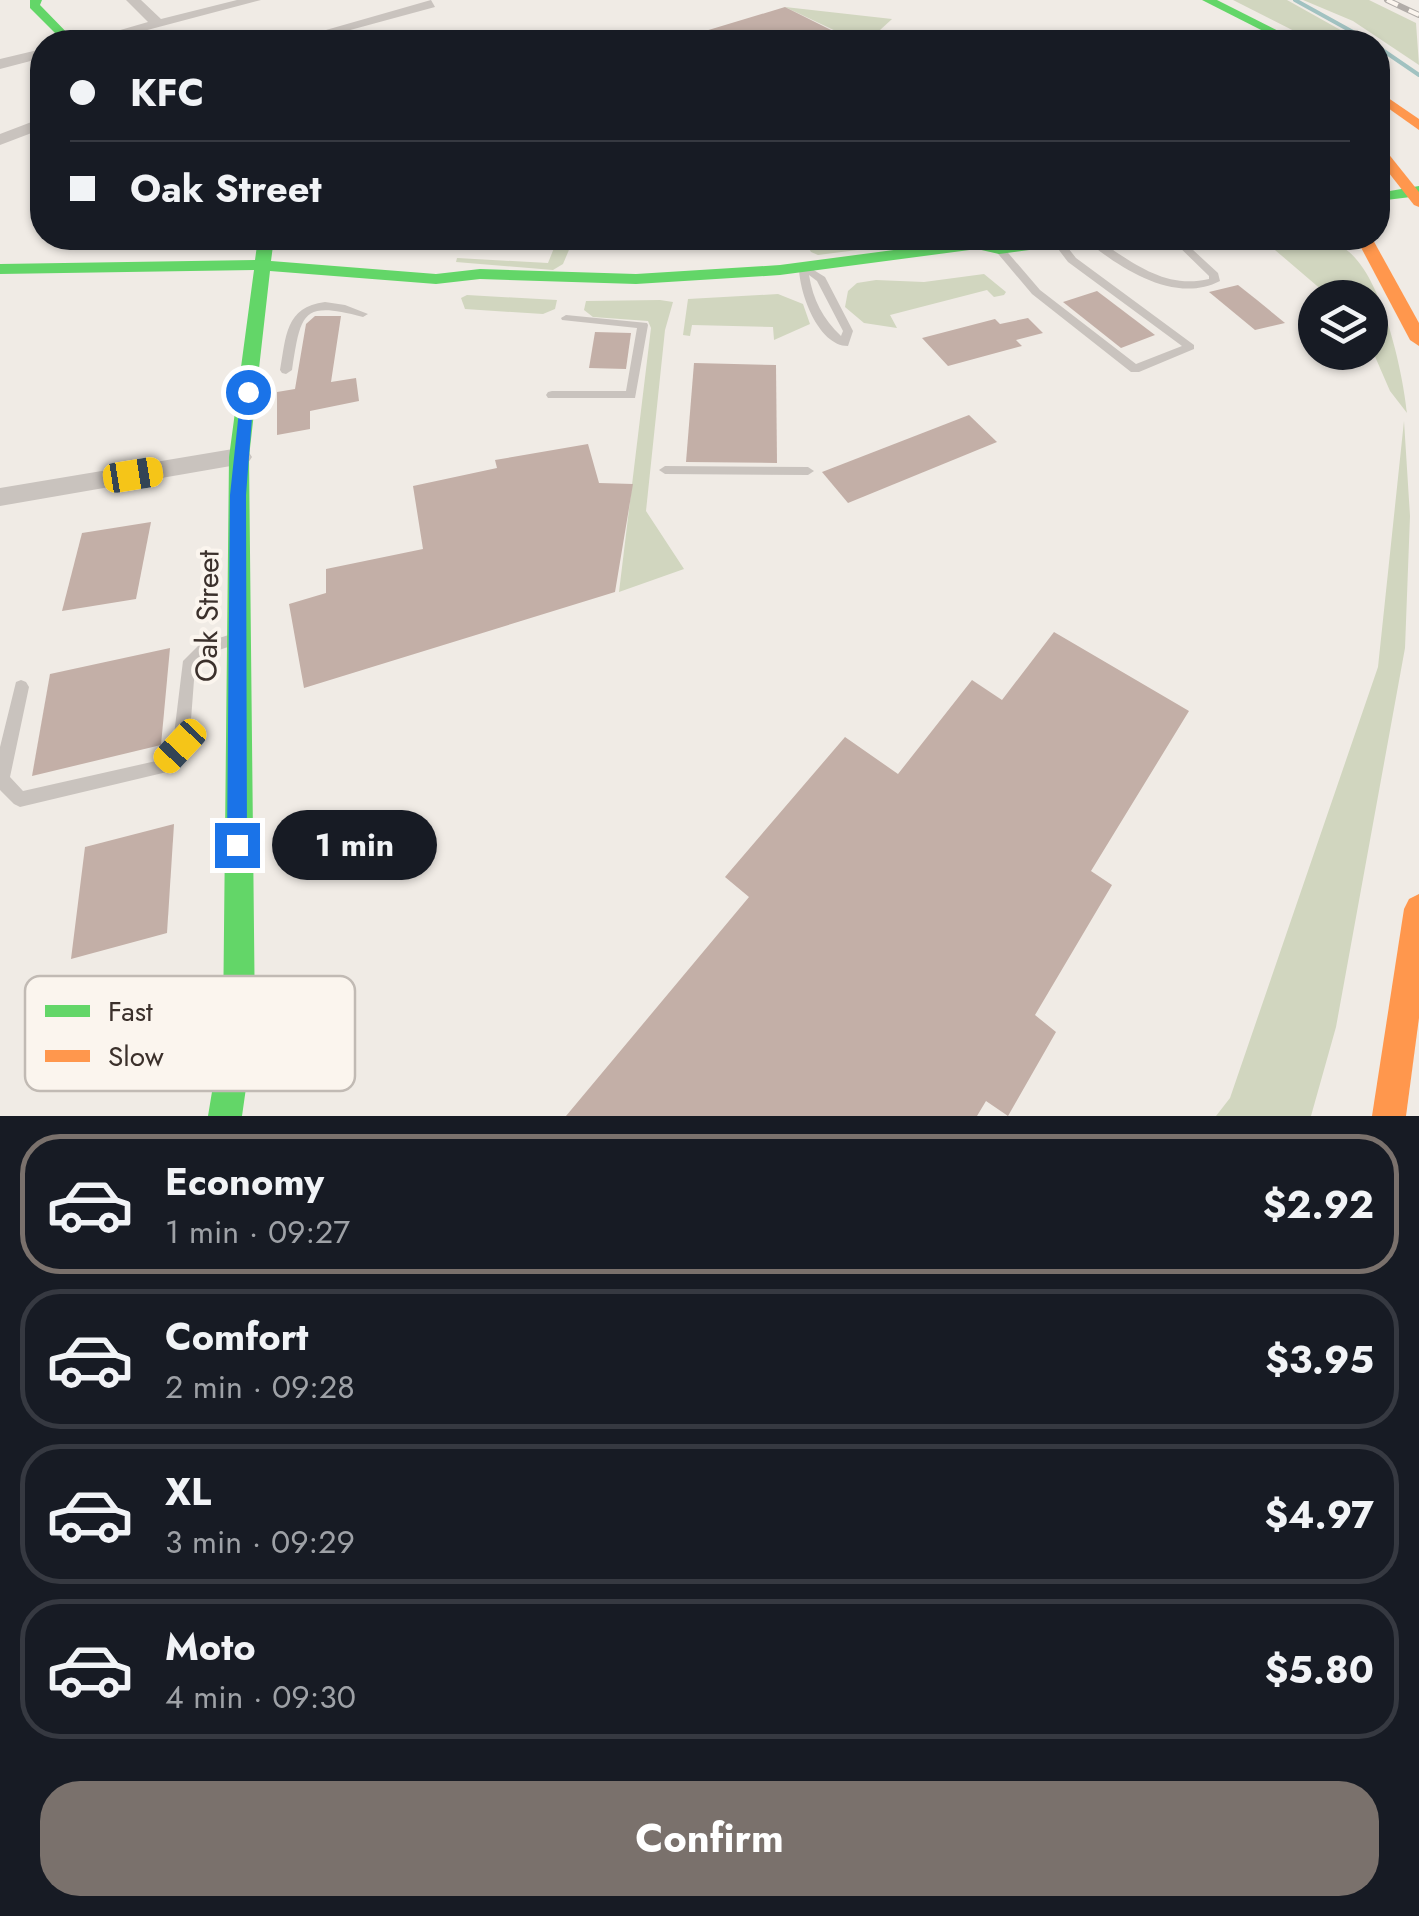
<!DOCTYPE html>
<html lang="en">
<head>
<meta charset="utf-8">
<style>
  body { margin:0; font-family:Jost,sans-serif; background:#20242c; color:#f1f3f6; height:100vh; display:flex; flex-direction:column; font-size:38px; white-space:nowrap }
  * { box-sizing:border-box; margin:0 }
  p { font-size:32px; color:#9ea1a6 }
  .icon { flex:none; width:55px; height:55px; fill:none; stroke:currentColor; stroke-width:2; stroke-linecap:round; stroke-linejoin:round }
  .map { position:relative; height:1116px; overflow:hidden }
  .sheet { display:flex; flex-direction:column; background:#171b24; flex:1 }
  .sheet>* { flex:none }
  .hud { position:absolute; left:30px; top:30px; width:1360px; height:220px; border-radius:40px; box-shadow:0 2px 8px #0004; display:grid; align-content:center; height:220px; padding:0 40px; background:#171b24 }
  .tools { position:absolute; left:1298px; top:280px; display:grid; gap:20px }
  .tools a { display:grid; place-items:center; width:90px; height:90px; border-radius:50%; background:#171b24; box-shadow:0 2px 8px #0004; font-size:50px }
  .end { position:absolute; width:45px; height:45px; margin:-22px; border:12px solid #1a73e8; background:#fff; box-shadow:0 0 0 5px #fff }
  .from { border-radius:50% }
  .bubble { position:absolute; height:70px; border-radius:35px; background:#171b24; box-shadow:0 2px 8px #0004; font-size:32px; font-weight:700; line-height:70px; text-align:center }
  .car { position:absolute; width:30px; height:60px; margin:-30px -15px; border-radius:12px; box-shadow:0 0 8px 2px #0007; background:linear-gradient(#f5c518 24%,#345 0 40%,#f5c518 0 76%,#345 0 86%,#f5c518 0) }
  .hud b { display:flex; align-items:center; gap:35px; height:95px; font-size:38px }
  .hud b+b { border-top:2px solid #363941 }
  .hud i { width:25px; height:25px; background:#f1f3f6 }
  ul { padding:18px 0 0; list-style:none }
  li { display:flex; align-items:center; gap:30px; height:140px; margin:0 20px 15px; padding:0 20px; border:5px solid #363941; border-radius:40px }
  li div { flex:1 }
  li b { display:block; font-size:38px }
  li em { font-style:normal; font-weight:700 }
  li.selected { border-color:#7a716c }
  li>.icon { width:90px; height:90px; stroke-width:1.5 }
  .button { display:flex; gap:20px; margin-top:auto; padding:20px 40px }
  .button a { flex:1; height:115px; border-radius:40px; background:#7a716c; color:#fff; font-size:40px; font-weight:700; line-height:115px; text-align:center }
  .map>svg:first-child { display:block }
  .green { fill:#d1d6bf }
  .lines { fill:none; stroke-linecap:round; stroke-linejoin:round }
  .stream { stroke:#a1c2c1; stroke-width:4 }
  .building { fill:#c3afa7 }
  .lane { fill:#c9c3be; fill-rule:evenodd }
  .street { fill:#c9c3be; fill-rule:evenodd }
  .fast { fill:#63d668; fill-rule:evenodd }
  .slow { fill:#ff974d; fill-rule:evenodd }
  .rail-casing { stroke:#b1aca8; stroke-width:6 }
  .rail { stroke:#fbf5ee; stroke-width:4; stroke-dasharray:12; stroke-linecap:butt }
  .route { fill:#1a73e8 }
  .labels { text-anchor:middle; dominant-baseline:central; stroke-width:8; stroke-linejoin:round; paint-order:stroke }
  .street-label { font-size:30px; fill:#3b302b; stroke:#fbf5ee }
  .key { fill:#fbf5ee; stroke:#c1bab4; stroke-width:2.5 }
  .key-label { font-size:28px; fill:#3b302b }
</style>
</head>
<body>
<div class="map">
<svg width="1419" height="1116" viewBox="0 0 1419 1116">
  <rect width="100%" height="100%" fill="#f0ebe5"/>
  <!-- green -->
  <g class="green">
    <polygon points="1233,0 1287,0 1362,42 1316,42"/>
    <polygon points="1303,0 1369,0 1416,23 1419,65 1353,21"/>
    <polygon points="785,7 892,19 867,42 859,42"/>
    <polygon points="558,238 574,238 563,264 553,270 456,262 457,258 548,263"/>
    <polygon points="803,238 952,238 818,255 811,252"/>
    <path d="M1261,238c26,-1 53,-3 77,7 42,17 65,127 69,168l-17,-22 -20,-46v-47l-40,-1z"/>
    <polygon points="984,274 1006,292 1004,295 994,297 987,290 890,315 897,328 864,323 845,307 848,291 857,283 876,280 924,282"/>
    <polygon points="778,294 803,304 810,324 774,340 773,327 692,325 690,336 683,335 688,299"/>
    <polygon points="467,295 557,300 555,309 543,314 465,309 461,298"/>
    <polygon points="660,300 673,302 665,330 646,511 684,569 619,592 651,328 648,321 593,317 584,310 586,301"/>
    <polygon points="1404,421 1410,516 1405,648 1336,1027 1311,1116 1216,1116 1230,1098 1378,667"/>
  </g>
  <g class="lines">
    <!-- stream -->
    <g class="stream">
      <polyline points="1295,0 1371,42"/>
      <polyline points="1378,47 1419,75"/>
    </g>
  </g>
  <!-- building -->
  <g class="building">
    <polygon points="785,7 855,42 683,42 682,38"/>
    <polygon points="1238,285 1257,300 1285,323 1255,330 1209,292"/>
    <polygon points="1097,291 1155,335 1121,348 1063,302"/>
    <polygon points="315,316 341,316 331,382 356,378 359,401 310,411 310,429 277,435 277,392 295,389 306,324"/>
    <polygon points="1028,318 1043,333 1016,340 1022,346 948,366 922,338 995,319 1000,324"/>
    <polygon points="595,332 631,333 626,369 589,368"/>
    <polygon points="694,363 776,365 777,463 686,462"/>
    <polygon points="969,415 997,442 848,503 822,472"/>
    <polygon points="588,444 599,483 633,484 615,592 304,688 289,604 326,593 326,569 423,549 413,486 497,468 495,460"/>
    <polygon points="151,522 136,599 62,611 82,533"/>
    <polygon points="1054,632 1189,711 1091,871 1112,885 1035,1015 1056,1032 1008,1116 986,1101 977,1116 566,1116 749,897 725,877 845,737 898,774 972,680 1002,700"/>
    <polygon points="170,648 161,745 32,776 50,674"/>
    <polygon points="174,824 167,933 71,959 85,847"/>
  </g>
  <g class="lines">
    <!-- lane -->
    <g class="lane">
      <polygon points="1057,238 1061,239 1076,258 1194,345 1194,349 1139,372 1131,372 1032,294 994,249 1003,247 1040,290 1136,364 1182,346 1068,262 1052,241"/>
      <path d="M1083,238c14,-1 24,8 36,16 29,19 55,33 90,25v-3l-39,-38h10l38,35 2,8c-46,24 -102,-14 -137,-43z"/>
      <path d="M804,264l21,13 28,54 -5,15c-30,0 -49,-54 -49,-79zM809,275l8,6 26,50 -2,5c-18,-17 -28,-36 -32,-61z"/>
      <path d="M325,302l20,3 23,9 -5,3c-61,-16 -62,-5 -71,53l-6,4 -4,-1 -2,-3c6,-33 5,-63 45,-68z"/>
      <polygon points="566,315 647,323 648,325 635,398 548,398 546,395 548,392 552,391 626,391 637,328 562,320 561,318"/>
      <polygon points="665,466 808,467 814,471 808,475 665,474 659,470"/>
      <polygon points="235,633 240,635 242,639 240,643 210,653 195,667 189,746 167,772 20,807 14,804 0,790 0,747 16,682 21,680 26,682 29,687 10,777 23,791 156,761 173,743 183,661 200,644"/>
    </g>
    <!-- street -->
    <g class="street">
      <polygon points="126,0 141,0 161,19 237,0 261,0 102,42 79,42 148,22"/>
      <polygon points="431,0 435,7 306,42 284,42"/>
      <polygon points="42,49 42,58 0,69 0,59"/>
      <polygon points="42,118 42,129 0,145 0,134"/>
      <polygon points="239,448 248,451 252,457 248,463 0,506 0,488"/>
    </g>
    <!-- fast -->
    <g class="fast">
      <polygon points="30,0 42,0 40,5 76,42 64,42 30,8"/>
      <polygon points="1202,0 1217,0 1300,42 1285,42"/>
      <polygon points="1419,186 1419,196 1378,201 1378,193"/>
      <path d="M258,238h16l-3,23 165,13 44,-5 156,5 144,-9 197,-26c37,8 75,-3 113,-1l-8,5 -83,11 -22,-5 -197,26 -144,9 -156,-5 -44,5 -166,-13 -21,186 6,568 -13,91h-34l15,-91 6,-568 25,-187 -254,4v-10l255,-4z"/>
    </g>
    <!-- slow -->
    <g class="slow">
      <polygon points="1378,91 1419,119 1419,130 1378,101"/>
      <polygon points="1378,146 1383,147 1419,192 1419,207 1414,205 1378,159"/>
      <polygon points="1356,238 1372,238 1419,323 1419,346 1410,340"/>
      <polygon points="1419,894 1419,1018 1406,1116 1372,1116 1404,909 1409,899"/>
    </g>
    <defs>
      <polyline id="rail" points="1387,0 1419,15"/>
    </defs>
    <!-- rail casing -->
    <use href="#rail" class="rail-casing"/>
    <!-- rail -->
    <use href="#rail" class="rail"/>
  </g>
  <!-- route -->
  <polygon class="route" points="248,387 254,392 246,495 247,845 237,855 227,845 230,495 241,392"/>
  <g class="labels">
    <!-- street labels -->
    <g class="street-label">
      <text transform="translate(207 616) rotate(-89)">Oak Street</text>
    </g>
  </g>
  <!-- legend -->
  <rect x="25" y="976" width="330" height="115" rx="15" class="key"/>
  <rect x="45" y="1005" width="45" height="12" fill="#63d668"/>
  <rect x="45" y="1050" width="45" height="12" fill="#ff974d"/>
  <g class="key-label">
    <text x="108" y="1021">Fast</text>
    <text x="108" y="1066">Slow</text>
  </g>
</svg>
<div class="tools">
<a><svg class="icon" aria-label="layers" viewBox="0 0 24 24"><path d="M12 4l9 5-9 5-9-5zM3 14l9 5 9-5"/></svg></a>
</div>
<i class="end from" style="left:248px;top:392px"></i>
<i class="end" style="left:237px;top:845px"></i>
<div class="bubble" style="left:272px;top:810px;width:165px">1 min</div>
<i class="car" style="left:133px;top:475px;rotate:81deg"></i>
<i class="car" style="left:180px;top:746px;rotate:223deg"></i>
<div class="hud">
<b><i class="from"></i>KFC</b>
<b><i></i>Oak Street</b>
</div>
</div>
<section class="sheet">
<ul>
<li class="selected"><svg class="icon" aria-label="car" viewBox="0 0 24 24"><path d="M5 17H2v-5l4-1 3-4h7l3 4 3 1v5h-3M9 17h6M6 11h13"/><circle cx="7" cy="17" r="2"/><circle cx="17" cy="17" r="2"/></svg><div><b>Economy</b><p>1 min · 09:27</p></div><em>$2.92</em></li>
<li><svg class="icon" aria-label="car" viewBox="0 0 24 24"><path d="M5 17H2v-5l4-1 3-4h7l3 4 3 1v5h-3M9 17h6M6 11h13"/><circle cx="7" cy="17" r="2"/><circle cx="17" cy="17" r="2"/></svg><div><b>Comfort</b><p>2 min · 09:28</p></div><em>$3.95</em></li>
<li><svg class="icon" aria-label="car" viewBox="0 0 24 24"><path d="M5 17H2v-5l4-1 3-4h7l3 4 3 1v5h-3M9 17h6M6 11h13"/><circle cx="7" cy="17" r="2"/><circle cx="17" cy="17" r="2"/></svg><div><b>XL</b><p>3 min · 09:29</p></div><em>$4.97</em></li>
<li><svg class="icon" aria-label="car" viewBox="0 0 24 24"><path d="M5 17H2v-5l4-1 3-4h7l3 4 3 1v5h-3M9 17h6M6 11h13"/><circle cx="7" cy="17" r="2"/><circle cx="17" cy="17" r="2"/></svg><div><b>Moto</b><p>4 min · 09:30</p></div><em>$5.80</em></li>
</ul>
<div class="button"><a>Confirm</a></div>
</section>
</body>
</html>
